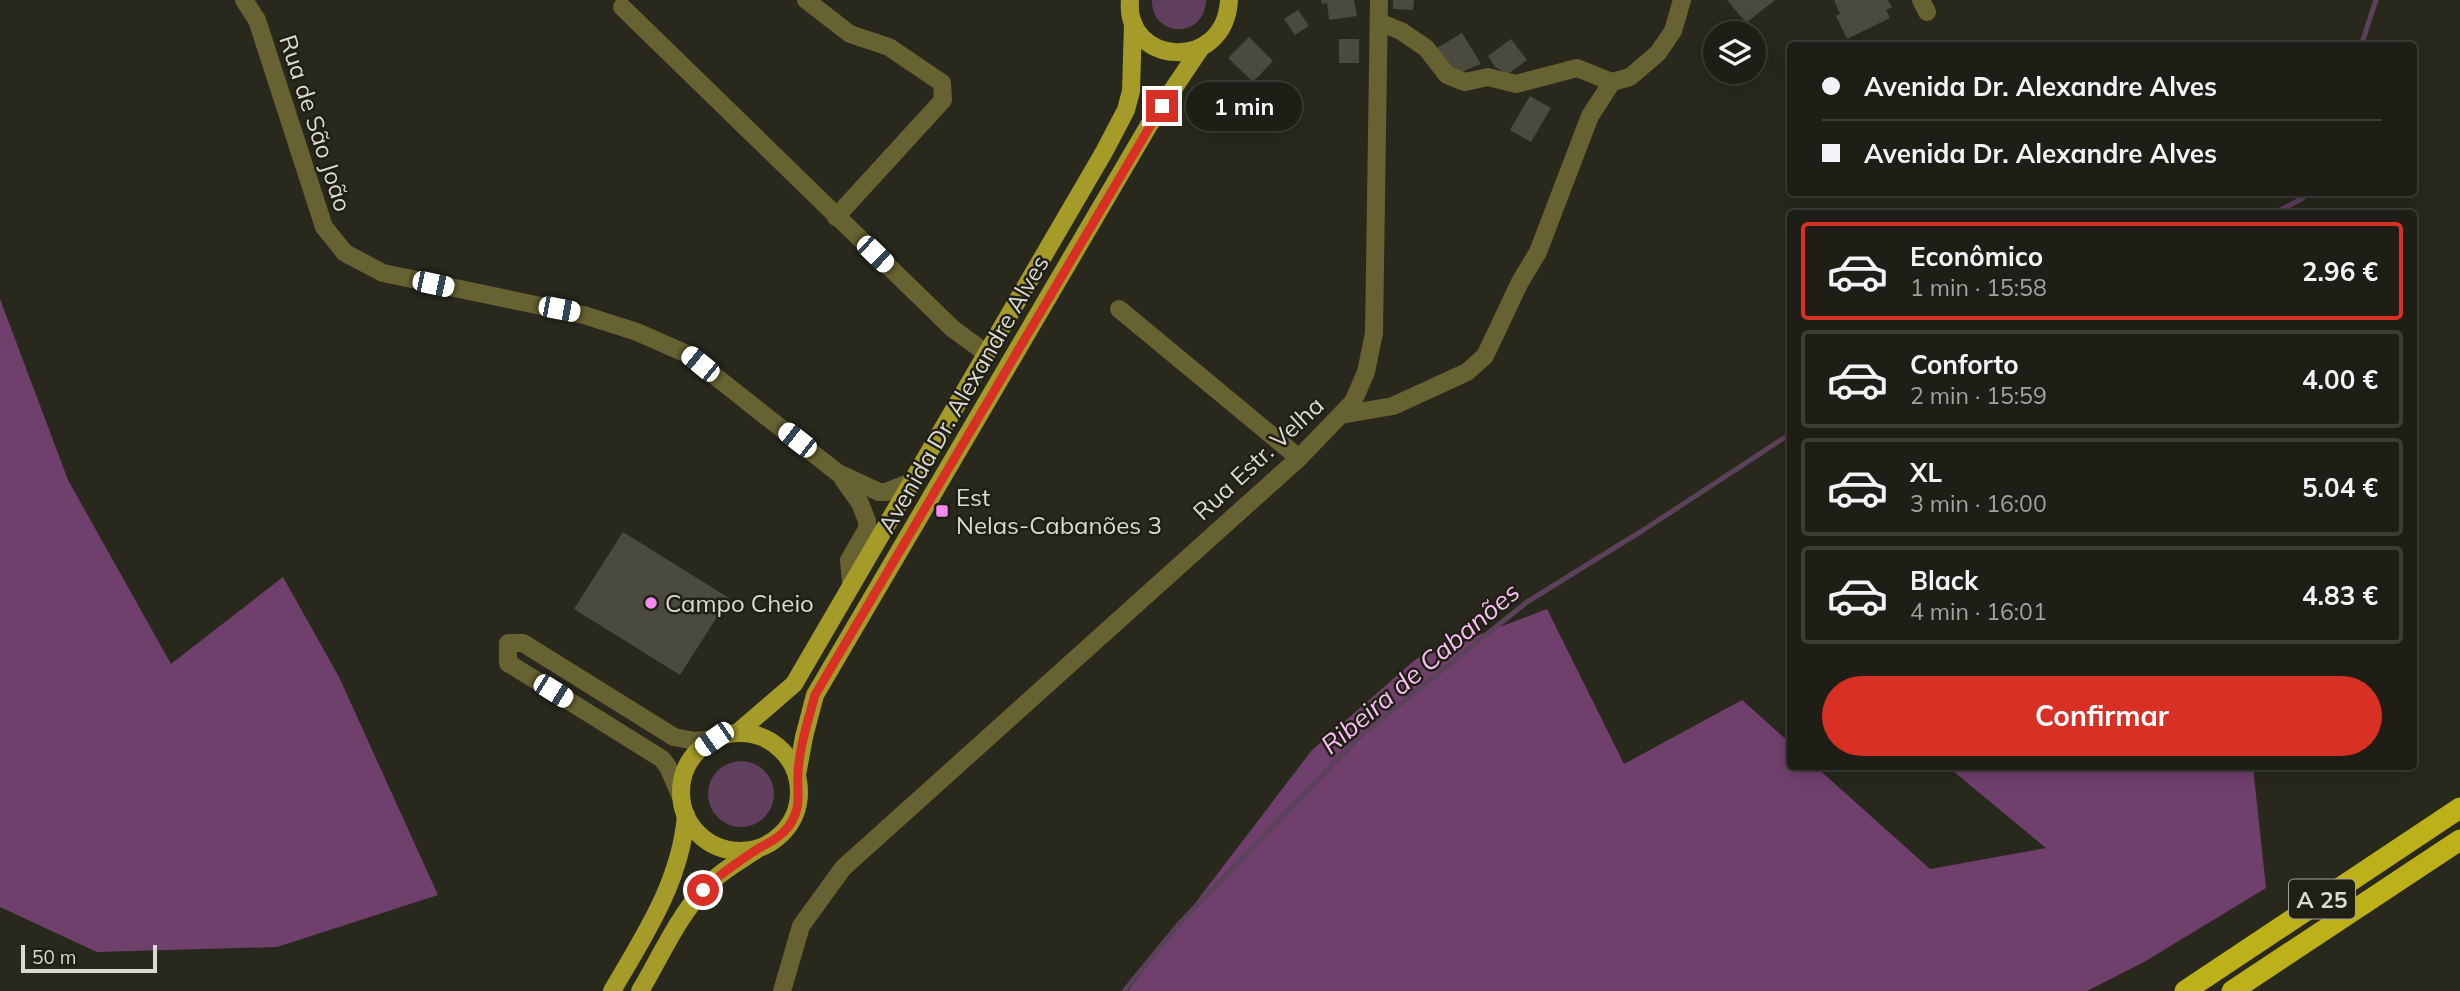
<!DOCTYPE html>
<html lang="pt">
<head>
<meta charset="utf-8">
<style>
  body { margin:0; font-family:Mulish,sans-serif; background:#2c2b23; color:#f1f3f6; height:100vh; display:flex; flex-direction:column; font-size:26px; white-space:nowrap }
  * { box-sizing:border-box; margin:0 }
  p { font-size:23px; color:#a1a2a1 }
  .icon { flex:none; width:38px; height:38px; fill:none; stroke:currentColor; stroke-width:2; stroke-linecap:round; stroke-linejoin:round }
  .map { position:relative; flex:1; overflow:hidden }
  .side { position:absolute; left:1787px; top:210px; width:630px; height:560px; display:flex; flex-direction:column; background:#1f1e16; border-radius:7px; box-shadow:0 4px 18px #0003,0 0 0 2px #3c3c35 }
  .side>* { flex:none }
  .guide { position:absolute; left:1787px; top:42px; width:630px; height:154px; border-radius:7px; box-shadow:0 4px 18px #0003,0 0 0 2px #3c3c35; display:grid; align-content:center; height:154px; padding:0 35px; background:#1f1e16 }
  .tools { position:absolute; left:1703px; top:21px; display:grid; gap:14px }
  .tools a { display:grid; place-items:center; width:63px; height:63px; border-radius:50%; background:#1f1e16; box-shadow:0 4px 18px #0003,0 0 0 2px #3c3c35; font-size:35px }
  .scale { position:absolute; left:21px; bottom:18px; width:136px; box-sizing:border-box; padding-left:7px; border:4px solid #dadad3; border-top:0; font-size:19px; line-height:24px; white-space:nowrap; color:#dadad3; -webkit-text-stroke:5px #1f1f14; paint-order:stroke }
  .end { position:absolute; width:32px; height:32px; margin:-16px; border:9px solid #d93025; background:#fff; box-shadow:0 0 0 4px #fff }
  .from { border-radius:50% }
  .bubble { position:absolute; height:49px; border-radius:24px; background:#1f1e16; box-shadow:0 4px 18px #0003,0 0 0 2px #3c3c35; font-size:23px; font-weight:700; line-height:49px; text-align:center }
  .car { position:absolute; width:21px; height:42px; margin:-21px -10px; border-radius:9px; box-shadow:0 0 5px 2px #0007; background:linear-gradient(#fff 24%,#345 0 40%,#fff 0 76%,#345 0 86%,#fff 0) }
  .guide b { display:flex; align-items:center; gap:24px; height:66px; font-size:26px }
  .guide b+b { border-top:2px solid #3c3c35 }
  .guide i { width:18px; height:18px; background:#f1f3f6 }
  ul { padding:12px 0 0; list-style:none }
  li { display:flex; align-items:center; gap:21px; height:98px; margin:0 14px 10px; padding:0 21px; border:4px solid #3c3c35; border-radius:7px }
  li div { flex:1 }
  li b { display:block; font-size:26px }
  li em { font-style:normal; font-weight:700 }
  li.active { border-color:#d93025 }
  li>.icon { width:63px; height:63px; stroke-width:1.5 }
  .cta { display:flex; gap:14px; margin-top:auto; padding:14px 35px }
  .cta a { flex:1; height:80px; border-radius:42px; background:#d93025; color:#fff; font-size:28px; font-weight:700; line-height:80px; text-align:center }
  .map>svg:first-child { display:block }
  .green { fill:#603e5e }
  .forest { fill:#70406d }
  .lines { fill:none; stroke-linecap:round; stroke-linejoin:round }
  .stream { stroke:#5c415a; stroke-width:5 }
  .building { fill:#4b4a3e }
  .minor { stroke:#666231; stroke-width:18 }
  .major { stroke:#a49b28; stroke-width:18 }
  .highway { stroke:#bdb119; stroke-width:21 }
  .route { stroke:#d93025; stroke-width:9 }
  .poi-dot { fill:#f489f0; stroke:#1f1f14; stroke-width:2.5 }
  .labels { text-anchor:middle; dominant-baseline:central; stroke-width:5; stroke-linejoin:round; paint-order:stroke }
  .shield { fill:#1f1f14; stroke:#a2a29a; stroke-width:2 }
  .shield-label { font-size:23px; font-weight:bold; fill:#dadad3 }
  .street-label { font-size:24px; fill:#dadad3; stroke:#1f1f14 }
  .poi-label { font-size:24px; fill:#dadad3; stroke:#1f1f14; text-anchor:start }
  .water-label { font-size:26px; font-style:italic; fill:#fabff6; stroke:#1f1f14 }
</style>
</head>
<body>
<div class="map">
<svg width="2460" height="991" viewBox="0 0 2460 991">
  <rect width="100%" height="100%" fill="#29281d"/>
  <!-- green -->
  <g class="green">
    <path d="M1152,0h54c-1,40 -55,38 -54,0z"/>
    <circle cx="741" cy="794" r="33"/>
  </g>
  <!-- forest -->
  <g class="forest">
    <polygon points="0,299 68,480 171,664 283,577 339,677 438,895 277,947 97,952 0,907"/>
    <polygon points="1547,609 1624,764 1742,700 1790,743 1790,766 1816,767 1930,869 2046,848 1948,767 2253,767 2266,888 2144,962 2087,991 1128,991 1312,750 1416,659"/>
  </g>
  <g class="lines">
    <!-- stream -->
    <g class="stream">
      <polyline points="2361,46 2376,0"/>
      <polyline points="2273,214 2303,198 2306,192"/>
      <polyline points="1124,991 1179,924 1359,737 1527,602 1645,529 1790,434"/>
    </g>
  </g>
  <!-- building -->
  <g class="building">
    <polygon points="1321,0 1354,0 1357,16 1329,20 1327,3 1322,4"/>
    <polygon points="1393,0 1414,0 1413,10 1393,9"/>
    <polygon points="1727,0 1775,0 1746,23"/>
    <polygon points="1834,0 1888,0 1892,7 1886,10 1890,18 1847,39 1836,16 1840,14"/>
    <polygon points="1298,10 1309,26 1295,35 1284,19"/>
    <polygon points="1462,33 1481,64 1459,73 1446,73 1435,49"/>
    <polygon points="1249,37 1273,61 1253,82 1228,58"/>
    <rect x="1339" y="39" width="20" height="24"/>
    <polygon points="1511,39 1527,60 1508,74 1495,67 1488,56"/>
    <polygon points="1530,96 1551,108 1531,142 1510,130"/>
    <polygon points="623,532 729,598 680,675 574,609"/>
  </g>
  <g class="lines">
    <!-- minor -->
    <g class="minor">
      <polyline points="244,0 257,20 324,227 345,253 383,273 584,315 637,332 687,354 838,473 879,492 886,492 909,483"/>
      <polyline points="806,0 850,34 889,47 942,83 943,100 836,217"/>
      <polyline points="1921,0 1927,12"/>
      <polyline points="622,7 953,329 986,353"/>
      <polyline points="1379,22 1401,31 1426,48 1447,75 1465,82 1488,77 1516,84 1577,68 1612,82 1630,77 1658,53 1673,31 1682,0"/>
      <polyline points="1119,309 1299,458"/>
      <polyline points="1341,415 1393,406 1467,372 1485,356 1520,282 1538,252 1590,116 1612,82"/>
      <polyline points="843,479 860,503 867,521 867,529 849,560 851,582"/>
      <polyline points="681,797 668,767 662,759 508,663 508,643 523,643 674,737 695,741 714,739"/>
      <polyline points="782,991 801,926 843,868 1299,458 1353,402 1366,372 1374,333 1379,0"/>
    </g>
    <!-- major -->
    <g class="major">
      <path d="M1130,0c-6,65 95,74 99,0"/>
      <polyline points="737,733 794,684 1104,152 1126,110 1131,91 1133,23"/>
      <circle cx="740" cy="792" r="59"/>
      <polyline points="797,775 804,737 815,695 1149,125 1200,49"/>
      <path d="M612,991c32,-55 69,-110 74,-176"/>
      <path d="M640,991c20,-33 37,-73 64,-102 14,-16 34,-27 52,-39"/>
    </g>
    <!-- highway -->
    <g class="highway">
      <polyline points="2185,991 2460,808"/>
      <polyline points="2232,991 2460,840"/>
    </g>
  </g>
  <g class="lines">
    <!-- route -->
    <path class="route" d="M703,890c17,-16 36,-29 56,-42 11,-6 22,-11 30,-22 13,-19 8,-32 9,-52 1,-26 10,-53 17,-79l347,-589"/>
  </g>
  <!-- markers -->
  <g class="poi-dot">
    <rect x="935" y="504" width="14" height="14" rx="3.5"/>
    <circle cx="651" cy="603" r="7"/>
  </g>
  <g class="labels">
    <!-- shield labels -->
    <rect class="shield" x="2289" y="879.5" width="66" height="39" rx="5"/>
    <g class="shield-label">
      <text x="2322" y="899">A 25</text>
    </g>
    <!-- street labels -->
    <g class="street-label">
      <text transform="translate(316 123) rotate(72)">Rua de São João</text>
      <text transform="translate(963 394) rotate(-60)">Avenida Dr. Alexandre Alves</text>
      <text transform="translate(1258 458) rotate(-43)">Rua Estr. Velha</text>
    </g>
    <!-- poi labels -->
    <g class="poi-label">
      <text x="956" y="497">Est<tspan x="956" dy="28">Nelas-Cabanões 3</tspan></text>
      <text x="665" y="603">Campo Cheio</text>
    </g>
    <!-- water labels -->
    <g class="water-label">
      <text transform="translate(1420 668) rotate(-40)">Ribeira de Cabanões</text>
    </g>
  </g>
</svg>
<div class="tools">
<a><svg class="icon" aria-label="layers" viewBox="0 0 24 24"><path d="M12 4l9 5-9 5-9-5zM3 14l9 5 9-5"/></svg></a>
</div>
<div class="scale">50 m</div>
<i class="end from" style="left:703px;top:890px"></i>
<i class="end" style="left:1162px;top:106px"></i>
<div class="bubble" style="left:1186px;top:82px;width:116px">1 min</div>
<i class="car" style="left:875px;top:254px;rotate:134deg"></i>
<i class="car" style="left:433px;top:284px;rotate:102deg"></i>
<i class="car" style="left:559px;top:309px;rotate:101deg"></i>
<i class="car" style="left:700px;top:364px;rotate:309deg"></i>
<i class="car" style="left:797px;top:440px;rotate:308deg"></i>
<i class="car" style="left:553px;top:691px;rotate:122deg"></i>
<i class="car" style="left:714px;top:739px;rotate:235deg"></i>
<div class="guide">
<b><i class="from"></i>Avenida Dr. Alexandre Alves</b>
<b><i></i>Avenida Dr. Alexandre Alves</b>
</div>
<section class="side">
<ul>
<li class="active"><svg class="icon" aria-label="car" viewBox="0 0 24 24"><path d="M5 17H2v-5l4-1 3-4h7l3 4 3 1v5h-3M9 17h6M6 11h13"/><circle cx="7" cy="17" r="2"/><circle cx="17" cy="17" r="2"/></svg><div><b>Econômico</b><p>1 min · 15:58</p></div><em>2.96 €</em></li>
<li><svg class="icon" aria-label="car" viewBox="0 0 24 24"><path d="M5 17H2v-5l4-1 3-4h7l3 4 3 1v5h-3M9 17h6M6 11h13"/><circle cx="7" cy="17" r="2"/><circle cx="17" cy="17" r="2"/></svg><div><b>Conforto</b><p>2 min · 15:59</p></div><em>4.00 €</em></li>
<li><svg class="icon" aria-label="car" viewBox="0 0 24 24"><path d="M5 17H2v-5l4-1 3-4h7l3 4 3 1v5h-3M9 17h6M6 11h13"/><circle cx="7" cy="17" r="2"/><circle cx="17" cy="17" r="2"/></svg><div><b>XL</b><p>3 min · 16:00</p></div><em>5.04 €</em></li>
<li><svg class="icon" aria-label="car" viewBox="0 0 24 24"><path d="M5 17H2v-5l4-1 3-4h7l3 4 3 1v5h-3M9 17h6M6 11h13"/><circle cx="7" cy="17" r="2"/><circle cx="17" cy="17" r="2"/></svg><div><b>Black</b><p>4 min · 16:01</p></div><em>4.83 €</em></li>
</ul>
<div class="cta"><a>Confirmar</a></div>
</section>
</div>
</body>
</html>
